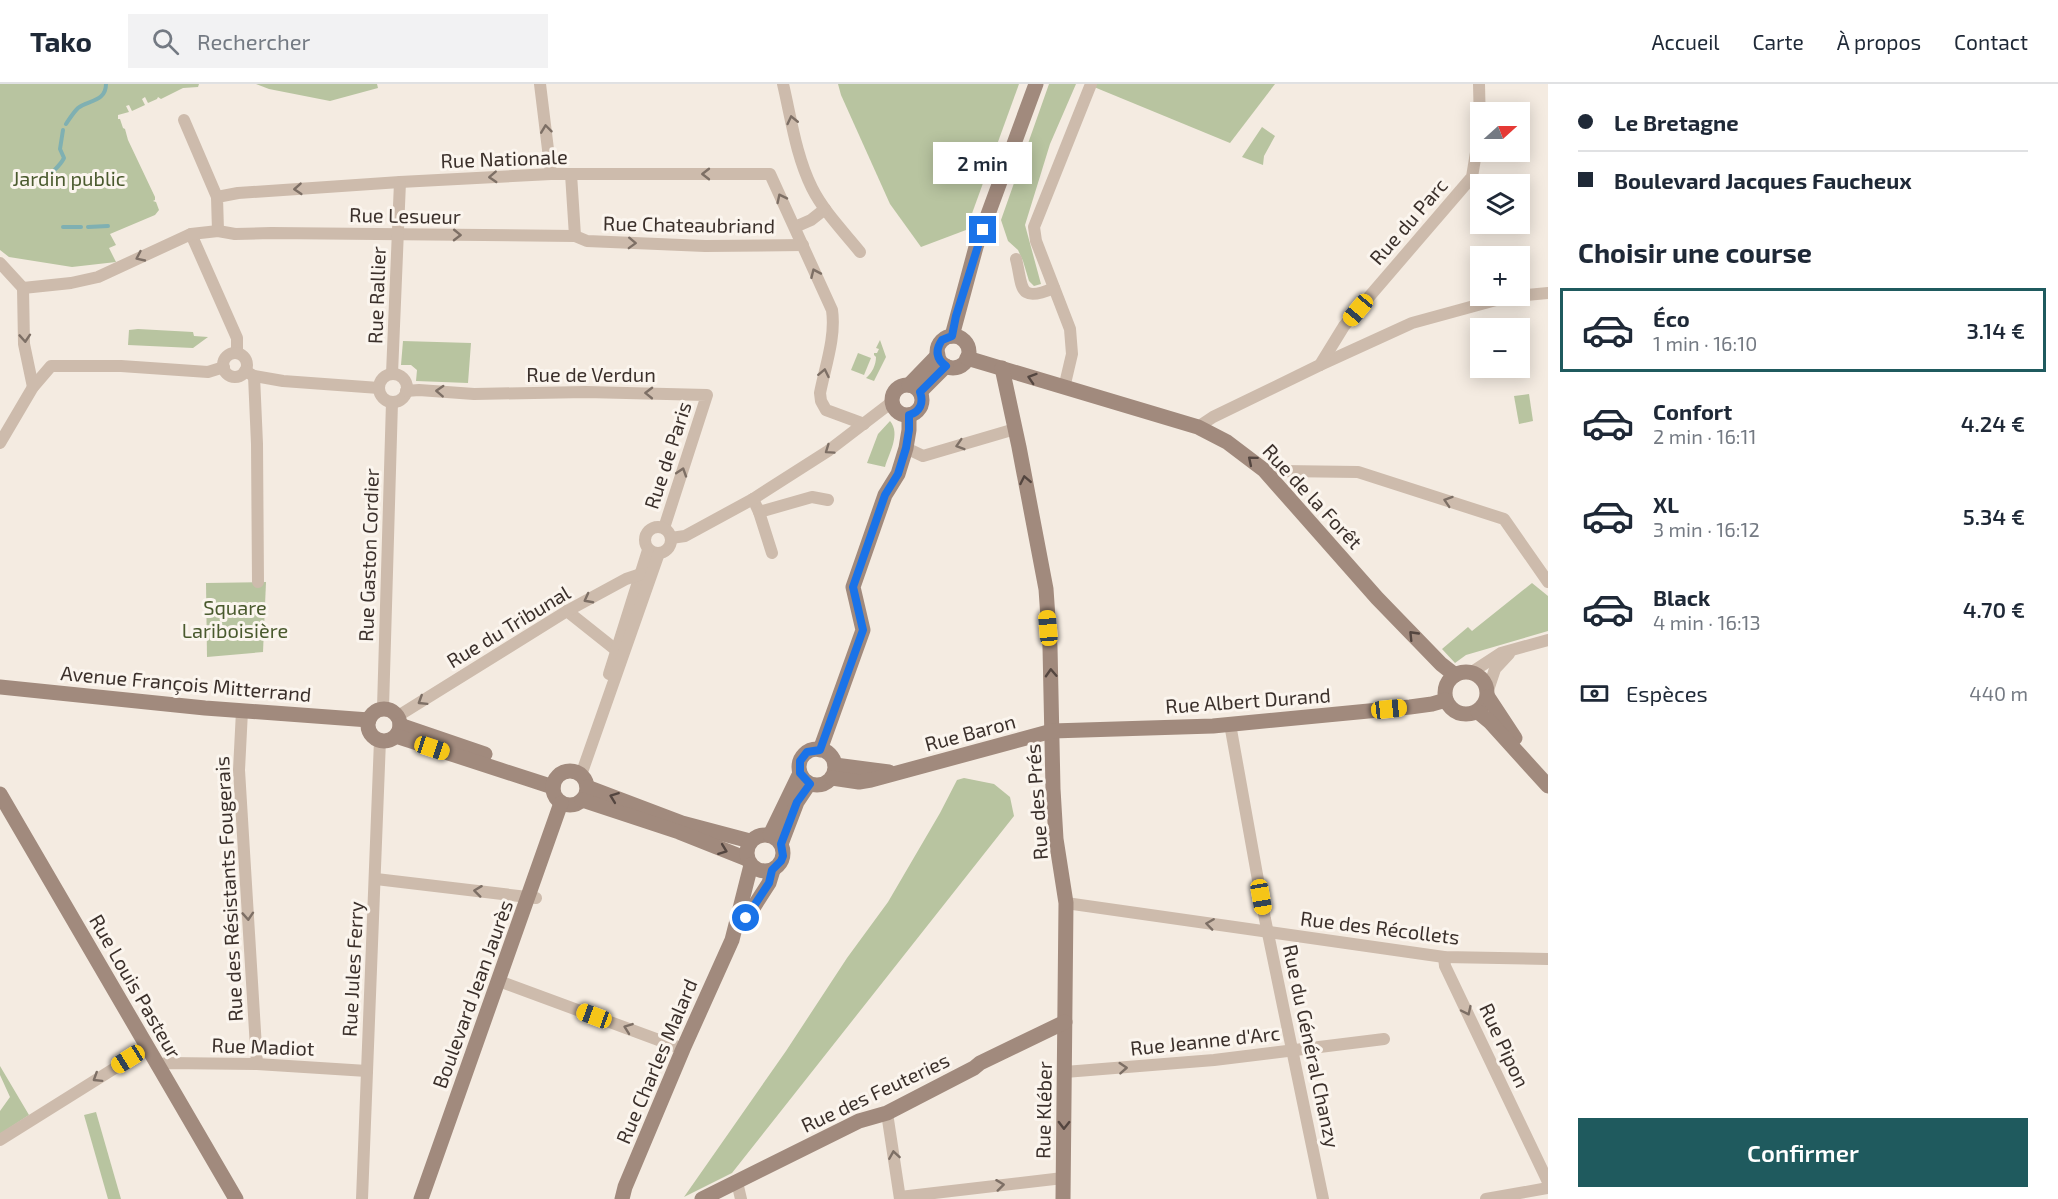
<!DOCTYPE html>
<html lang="fr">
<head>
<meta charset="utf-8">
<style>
  body { margin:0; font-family:"Exo 2",sans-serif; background:#f2f2f3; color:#1f2937; height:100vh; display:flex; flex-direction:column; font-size:22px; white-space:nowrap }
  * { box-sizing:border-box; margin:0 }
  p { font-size:20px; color:#747a83 }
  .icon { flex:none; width:33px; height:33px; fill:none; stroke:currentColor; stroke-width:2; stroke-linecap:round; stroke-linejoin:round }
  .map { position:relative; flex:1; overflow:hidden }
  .side { display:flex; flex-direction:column; background:#fff; width:510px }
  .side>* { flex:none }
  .banner { display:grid; align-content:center; height:132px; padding:0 30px; background:#fff }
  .needle { width:39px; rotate:69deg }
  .fabs { position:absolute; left:1470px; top:18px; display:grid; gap:12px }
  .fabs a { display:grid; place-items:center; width:60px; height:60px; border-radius:0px; background:#fff; box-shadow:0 3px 15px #0003; font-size:30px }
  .end { position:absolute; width:27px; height:27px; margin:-14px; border:8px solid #1a73e8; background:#fff; box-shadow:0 0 0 3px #fff }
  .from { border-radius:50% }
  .bubble { position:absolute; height:42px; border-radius:0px; background:#fff; box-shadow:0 3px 15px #0003; font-size:20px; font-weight:600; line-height:42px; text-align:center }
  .car { position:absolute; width:18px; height:36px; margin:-18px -9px; border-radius:8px; box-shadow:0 0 4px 2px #0007; background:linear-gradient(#f5c518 24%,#345 0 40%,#f5c518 0 76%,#345 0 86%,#f5c518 0) }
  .banner b { display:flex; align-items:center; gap:21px; height:57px; font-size:22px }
  .banner b+b { border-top:2px solid #e0e1e3 }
  .banner i { width:15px; height:15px; background:#1f2937 }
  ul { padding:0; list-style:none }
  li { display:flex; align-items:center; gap:18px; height:84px; margin:0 12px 9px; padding:0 18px; border:3px solid transparent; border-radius:0px }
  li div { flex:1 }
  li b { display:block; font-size:22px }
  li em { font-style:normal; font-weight:600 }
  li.current { border-color:#1f5a5e }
  li>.icon { width:54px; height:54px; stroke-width:1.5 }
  h2 { padding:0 30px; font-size:27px; line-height:72px }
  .pay { display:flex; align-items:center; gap:15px; height:66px; padding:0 30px; font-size:22px }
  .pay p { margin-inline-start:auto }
  .primary-button { display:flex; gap:12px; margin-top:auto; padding:12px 30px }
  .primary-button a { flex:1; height:69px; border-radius:0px; background:#1f5a5e; color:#fff; font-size:24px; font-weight:600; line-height:69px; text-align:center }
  header { display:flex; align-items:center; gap:36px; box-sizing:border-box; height:84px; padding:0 30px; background:#fff; border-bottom:2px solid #e0e1e3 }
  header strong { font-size:28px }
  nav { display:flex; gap:33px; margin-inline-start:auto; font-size:21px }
  .search { width:420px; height:54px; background:#f2f2f3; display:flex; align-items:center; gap:15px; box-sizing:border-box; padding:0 21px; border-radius:0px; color:#747a83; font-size:22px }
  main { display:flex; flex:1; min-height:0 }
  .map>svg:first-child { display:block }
  .green { fill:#b8c4a0 }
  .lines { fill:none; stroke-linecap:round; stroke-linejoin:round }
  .stream { stroke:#7fb0b2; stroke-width:4 }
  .street { stroke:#cdbbac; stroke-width:12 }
  .secondary { stroke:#a18a7d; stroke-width:15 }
  .oneway { stroke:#7d6f65 }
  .oneway2 { stroke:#544640 }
  .route { stroke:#1a73e8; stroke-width:8 }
  .labels { text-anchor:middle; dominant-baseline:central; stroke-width:6; stroke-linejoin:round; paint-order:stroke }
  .street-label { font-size:20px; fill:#3b302b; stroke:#fbf5ee }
  .park-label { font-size:20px; fill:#4a5a2e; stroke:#fbf5ee }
</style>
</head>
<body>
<header>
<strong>Tako</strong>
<div class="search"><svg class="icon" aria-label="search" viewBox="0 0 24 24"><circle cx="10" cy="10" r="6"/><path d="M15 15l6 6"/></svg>Rechercher</div>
<nav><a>Accueil</a><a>Carte</a><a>À propos</a><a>Contact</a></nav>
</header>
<main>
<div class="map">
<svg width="1548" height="1115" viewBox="0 0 1548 1115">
  <rect width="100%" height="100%" fill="#f4ebe1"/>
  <!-- green -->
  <g class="green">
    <polygon points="0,0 199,0 198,3 183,4 161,15 158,13 157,15 148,19 145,13 142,15 145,21 132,27 129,21 126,22 129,28 118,31 118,35 120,35 123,44 125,45 128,56 155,113 155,116 153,117 156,118 159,126 155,131 110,150 116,161 109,164 116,178 72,183 9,173 0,166"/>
    <polygon points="256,0 377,0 378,4 330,17 269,5"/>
    <polygon points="838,0 1019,0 966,146 921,163 890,120 841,11"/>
    <polygon points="1049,0 1076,0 1050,60 1025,141 1041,200 1034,202 1029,197 1023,177 1018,166 1008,157 1001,136"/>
    <polygon points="1096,0 1275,0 1230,59 1094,3"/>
    <polygon points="1262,43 1275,52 1264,72 1263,81 1242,73"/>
    <polygon points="138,245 193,248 194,252 208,253 193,264 128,261 129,246"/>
    <path d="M880,256l6,17 -12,24 -8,-3c6,-5 10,-13 10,-21l-2,-2v-2h3l2,-4 -3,-1z"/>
    <polygon points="403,257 471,259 468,299 416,297 417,286 411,281 401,281"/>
    <polygon points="858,269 871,274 864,291 851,286"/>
    <polygon points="1529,310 1533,337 1519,340 1514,312"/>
    <path d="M890,337c11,13 -1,32 -5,46l-18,-4 11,-29z"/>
    <polygon points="266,498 263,568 207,573 206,499"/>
    <polygon points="1532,499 1548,512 1548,547 1466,571 1455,579 1442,565 1468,543 1472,547"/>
    <polygon points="964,694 994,700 1010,713 1014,732 732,1089 684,1113 786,967 847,874 888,818 940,729 957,696"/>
    <polygon points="0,982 29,1031 0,1050 0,1027 10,1013 0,991"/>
    <polygon points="96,1028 121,1115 108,1115 84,1031"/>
  </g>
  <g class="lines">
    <!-- stream -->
    <g class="stream">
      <path d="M66,40c4,-6 7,-11 12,-16 10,-8 28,-6 28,-24"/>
      <path d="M45,101c2,-12 13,-15 19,-27l-4,-9 3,-19"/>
      <polyline points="63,143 81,143"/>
      <polyline points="88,143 108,142"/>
    </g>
    <!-- street -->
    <g class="street">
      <polyline points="540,0 551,90"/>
      <path d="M783,0c8,34 13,72 29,104 12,24 32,44 48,64"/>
      <polyline points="1479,0 1480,42"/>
      <polyline points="184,36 217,113"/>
      <polyline points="571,90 575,152"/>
      <polyline points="795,143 811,136 825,125"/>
      <path d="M218,147l-1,-34 21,-4 162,-11 151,-8h219l62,136c4,27 -7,57 -12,83l1,8 5,9 38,14"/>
      <polyline points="191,150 237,254 237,269"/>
      <path d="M1016,175c7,27 1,45 38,29"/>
      <polyline points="0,179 23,204"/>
      <polyline points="23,204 71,199 98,193 191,150 218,147 235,150 271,149 575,152 587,157 705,162 803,161"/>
      <polyline points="23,204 24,260 33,303"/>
      <circle cx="235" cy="281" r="12"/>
      <polyline points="1320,281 1412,239 1507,213 1548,209"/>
      <polyline points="245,287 254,292 283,297 379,304"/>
      <polyline points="392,290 400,98"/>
      <circle cx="393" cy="304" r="14"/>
      <polyline points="254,292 257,360 258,498"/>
      <polyline points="1064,304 1072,270 1070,245 1036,157 1034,143 1091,0"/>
      <polyline points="406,307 419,306 474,310 586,308 707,311 664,444"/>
      <polyline points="1198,343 1213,333 1320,281 1344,242 1472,93 1480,44"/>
      <polyline points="0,359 33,303 51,282 121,282 208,288 224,283"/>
      <polyline points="906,364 923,372 1015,345"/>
      <polyline points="1271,394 1282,387 1358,388 1504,435 1548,498"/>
      <polyline points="753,415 759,428 812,413 828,416"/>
      <polyline points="759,428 772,469"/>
      <circle cx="658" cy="456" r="13"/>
      <polyline points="671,454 685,452 753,415 828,367 892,318"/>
      <polyline points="567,527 616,566"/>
      <polyline points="1472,588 1501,569 1548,556"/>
      <polyline points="609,590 648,466"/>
      <polyline points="1488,606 1495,585 1509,570"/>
      <polyline points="383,624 392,318"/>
      <polyline points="242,627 239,686 257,980"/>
      <polyline points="398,632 567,527 626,495 641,490"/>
      <polyline points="1230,640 1265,835 1323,1115"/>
      <polyline points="581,691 659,469"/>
      <polyline points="376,795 536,814"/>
      <polyline points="1066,819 1444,873 1548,875"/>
      <polyline points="1444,873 1445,882 1548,1098"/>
      <polyline points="499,897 683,965"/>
      <polyline points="157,981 166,979 257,980 367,987"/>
      <polyline points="1065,988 1214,976 1384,955"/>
      <polyline points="887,1029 900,1115"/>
      <polyline points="0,1056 147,964"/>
      <polyline points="737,1098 741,1115"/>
      <polyline points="900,1113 1063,1094"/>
      <polyline points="362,1115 380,656"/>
      <polyline points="1486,1115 1548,1104"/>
    </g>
    <!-- secondary -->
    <g class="secondary">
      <polyline points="952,252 976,163 1036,0"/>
      <circle cx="953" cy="268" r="16"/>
      <polyline points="967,274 1198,343 1227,358 1264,386 1377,514 1441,580 1455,591"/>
      <polyline points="1002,284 1019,363 1046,505 1050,563 1053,705 1056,755 1066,819 1063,1115"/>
      <circle cx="907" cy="316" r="15"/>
      <polyline points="909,301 938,271"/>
      <polyline points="920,308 946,282"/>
      <circle cx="1466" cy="609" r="21"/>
      <polyline points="0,603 205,624 369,636"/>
      <polyline points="1488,613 1515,654"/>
      <circle cx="384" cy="641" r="16"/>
      <polyline points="1478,628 1490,638 1548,702"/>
      <polyline points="400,641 485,670"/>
      <polyline points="396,652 553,703"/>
      <circle cx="817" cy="683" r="18"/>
      <polyline points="820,666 863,546 853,503 885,411 898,390 906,364 909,346 909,331"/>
      <polyline points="835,681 889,688"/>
      <circle cx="570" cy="704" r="17"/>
      <polyline points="832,694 859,698 871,696 1052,647 1213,642 1410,623 1432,620 1446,616"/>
      <polyline points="587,703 682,739 750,757"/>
      <polyline points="0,710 236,1115"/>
      <polyline points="582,716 679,748 747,775"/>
      <circle cx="765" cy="769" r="18"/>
      <polyline points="770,751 800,689"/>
      <polyline points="781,760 797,718 809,700"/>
      <polyline points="742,841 769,799 773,786"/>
      <polyline points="421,1115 561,719"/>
      <polyline points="622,1115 625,1103 683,965 732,856 751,781"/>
      <polyline points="702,1115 859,1037 887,1029 974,984 980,979 1065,938"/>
    </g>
  </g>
  <!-- one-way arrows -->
  <defs><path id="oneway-chevron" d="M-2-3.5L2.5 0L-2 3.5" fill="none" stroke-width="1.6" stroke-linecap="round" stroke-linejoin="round" transform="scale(1.5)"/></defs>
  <g class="oneway">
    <use href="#oneway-chevron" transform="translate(792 36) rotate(-103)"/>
    <use href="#oneway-chevron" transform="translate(546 45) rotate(-97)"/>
    <use href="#oneway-chevron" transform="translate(706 90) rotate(180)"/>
    <use href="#oneway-chevron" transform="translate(493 93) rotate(177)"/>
    <use href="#oneway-chevron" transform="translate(298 105) rotate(176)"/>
    <use href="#oneway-chevron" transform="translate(781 114) rotate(-116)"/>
    <use href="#oneway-chevron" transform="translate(457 151) rotate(1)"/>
    <use href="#oneway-chevron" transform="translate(632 159) rotate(2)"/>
    <use href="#oneway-chevron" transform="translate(140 173) rotate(155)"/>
    <use href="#oneway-chevron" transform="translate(815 189) rotate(-114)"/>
    <use href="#oneway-chevron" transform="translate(25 254) rotate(86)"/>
    <use href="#oneway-chevron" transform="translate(824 289) rotate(-78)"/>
    <use href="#oneway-chevron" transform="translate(440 307) rotate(-177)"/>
    <use href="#oneway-chevron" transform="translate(649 309) rotate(-179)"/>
    <use href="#oneway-chevron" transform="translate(960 361) rotate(163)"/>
    <use href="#oneway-chevron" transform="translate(829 366) rotate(145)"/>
    <use href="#oneway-chevron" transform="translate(682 388) rotate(-72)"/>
    <use href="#oneway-chevron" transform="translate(1448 417) rotate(-162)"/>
    <use href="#oneway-chevron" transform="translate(588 515) rotate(152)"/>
    <use href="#oneway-chevron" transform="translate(422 617) rotate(148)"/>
    <use href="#oneway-chevron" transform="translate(478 807) rotate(-173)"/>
    <use href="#oneway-chevron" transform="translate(248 832) rotate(86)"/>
    <use href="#oneway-chevron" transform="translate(1210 840) rotate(-172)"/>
    <use href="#oneway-chevron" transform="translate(1467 927) rotate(65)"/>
    <use href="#oneway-chevron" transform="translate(628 944) rotate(-160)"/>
    <use href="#oneway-chevron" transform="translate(1123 984) rotate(-4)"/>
    <use href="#oneway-chevron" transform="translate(97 994) rotate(148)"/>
    <use href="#oneway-chevron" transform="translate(894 1071) rotate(-99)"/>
    <use href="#oneway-chevron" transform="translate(1000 1101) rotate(-7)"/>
  </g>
  <g class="oneway2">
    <use href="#oneway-chevron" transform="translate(1032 294) rotate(-162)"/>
    <use href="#oneway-chevron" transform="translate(1252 376) rotate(-140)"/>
    <use href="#oneway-chevron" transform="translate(1025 396) rotate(-101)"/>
    <use href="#oneway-chevron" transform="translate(1413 551) rotate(-134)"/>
    <use href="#oneway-chevron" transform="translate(1051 589) rotate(-93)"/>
    <use href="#oneway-chevron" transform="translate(614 713) rotate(-159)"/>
    <use href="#oneway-chevron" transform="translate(723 766) rotate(21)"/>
    <use href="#oneway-chevron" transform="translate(1064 1041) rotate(91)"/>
  </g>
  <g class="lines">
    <!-- route -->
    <path class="route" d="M746,834l23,-35 3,-13 9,-9 2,-5 -2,-12 16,-42 13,-18 -10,-11v-12l7,-9 13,-2 43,-120 -10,-43 32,-92 13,-21 8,-26 3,-18v-15c11,-3 15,-12 11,-23l26,-26c-10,-7 -11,-16 -4,-26l10,-4 4,-20 27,-86"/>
  </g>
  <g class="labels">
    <!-- street labels -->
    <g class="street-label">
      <text transform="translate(504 74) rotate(-2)">Rue Nationale</text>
      <text transform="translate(405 131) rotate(1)">Rue Lesueur</text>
      <text transform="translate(1408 137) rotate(-49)">Rue du Parc</text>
      <text transform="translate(689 140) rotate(1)">Rue Chateaubriand</text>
      <text transform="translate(376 211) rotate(-88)">Rue Rallier</text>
      <text x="591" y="290">Rue de Verdun</text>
      <text transform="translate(667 371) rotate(-72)">Rue de Paris</text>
      <text transform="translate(1313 412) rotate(47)">Rue de la Forêt</text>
      <text transform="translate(368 471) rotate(-88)">Rue Gaston Cordier</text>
      <text transform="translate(508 542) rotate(-31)">Rue du Tribunal</text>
      <text transform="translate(186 599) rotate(5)">Avenue François Mitterrand</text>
      <text transform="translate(1248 616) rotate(-4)">Rue Albert Durand</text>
      <text transform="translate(970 648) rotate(-15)">Rue Baron</text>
      <text transform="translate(1036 718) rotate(-94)">Rue des Prés</text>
      <text transform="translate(228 805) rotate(-93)">Rue des Résistants Fougerais</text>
      <text transform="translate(1380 843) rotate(7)">Rue des Récollets</text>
      <text transform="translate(352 885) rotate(-87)">Rue Jules Ferry</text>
      <text transform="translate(136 902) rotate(60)">Rue Louis Pasteur</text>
      <text transform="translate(472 910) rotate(-70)">Boulevard Jean Jaurès</text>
      <text transform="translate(1205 956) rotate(-6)">Rue Jeanne d'Arc</text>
      <text transform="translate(1505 961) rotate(65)">Rue Pipon</text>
      <text transform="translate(263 962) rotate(2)">Rue Madiot</text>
      <text transform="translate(1312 962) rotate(78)">Rue du Général Chanzy</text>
      <text transform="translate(656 977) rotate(-67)">Rue Charles Malard</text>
      <text transform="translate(875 1008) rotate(-25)">Rue des Feuteries</text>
      <text transform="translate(1043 1026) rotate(-89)">Rue Kléber</text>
    </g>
    <!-- park labels -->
    <g class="park-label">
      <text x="69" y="94">Jardin public</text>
      <text x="235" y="523">Square<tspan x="235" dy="23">Lariboisière</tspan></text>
    </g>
  </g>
</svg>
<div class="fabs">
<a><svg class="needle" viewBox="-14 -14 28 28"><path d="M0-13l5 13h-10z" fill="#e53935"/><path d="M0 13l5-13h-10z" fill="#747a83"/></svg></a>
<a><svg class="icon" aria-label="layers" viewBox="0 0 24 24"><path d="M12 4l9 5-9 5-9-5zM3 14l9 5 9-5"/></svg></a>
<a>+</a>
<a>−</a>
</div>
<i class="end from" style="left:746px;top:834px"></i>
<i class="end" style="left:983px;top:146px"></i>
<div class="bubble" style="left:933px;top:58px;width:99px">2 min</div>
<i class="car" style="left:1358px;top:226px;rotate:220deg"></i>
<i class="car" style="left:1048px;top:544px;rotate:355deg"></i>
<i class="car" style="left:1389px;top:625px;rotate:84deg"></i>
<i class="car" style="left:432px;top:664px;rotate:108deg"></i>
<i class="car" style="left:1261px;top:813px;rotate:170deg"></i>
<i class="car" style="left:594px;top:932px;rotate:290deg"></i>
<i class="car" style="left:128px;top:975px;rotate:238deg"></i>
</div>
<section class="side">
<div class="banner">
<b><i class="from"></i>Le Bretagne</b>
<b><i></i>Boulevard Jacques Faucheux</b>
</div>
<h2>Choisir une course</h2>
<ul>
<li class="current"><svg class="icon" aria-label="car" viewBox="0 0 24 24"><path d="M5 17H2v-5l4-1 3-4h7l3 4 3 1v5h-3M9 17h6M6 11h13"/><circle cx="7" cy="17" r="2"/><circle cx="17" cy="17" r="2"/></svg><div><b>Éco</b><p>1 min · 16:10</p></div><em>3.14 €</em></li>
<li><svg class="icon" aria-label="car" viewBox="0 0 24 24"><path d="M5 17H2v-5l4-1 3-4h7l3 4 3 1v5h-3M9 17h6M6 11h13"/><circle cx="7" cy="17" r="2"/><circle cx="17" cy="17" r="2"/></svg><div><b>Confort</b><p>2 min · 16:11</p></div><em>4.24 €</em></li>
<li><svg class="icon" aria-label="car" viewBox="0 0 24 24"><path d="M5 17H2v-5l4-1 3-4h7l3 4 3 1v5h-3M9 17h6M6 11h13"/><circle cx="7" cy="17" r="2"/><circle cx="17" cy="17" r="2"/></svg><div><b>XL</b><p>3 min · 16:12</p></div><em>5.34 €</em></li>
<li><svg class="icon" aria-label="car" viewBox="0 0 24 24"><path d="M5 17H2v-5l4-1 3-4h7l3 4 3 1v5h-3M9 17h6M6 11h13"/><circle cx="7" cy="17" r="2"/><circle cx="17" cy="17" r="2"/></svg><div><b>Black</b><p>4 min · 16:13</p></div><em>4.70 €</em></li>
</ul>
<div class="pay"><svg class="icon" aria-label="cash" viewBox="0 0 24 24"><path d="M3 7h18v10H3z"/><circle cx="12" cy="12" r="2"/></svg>Espèces<p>440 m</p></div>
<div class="primary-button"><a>Confirmer</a></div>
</section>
</main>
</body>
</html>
